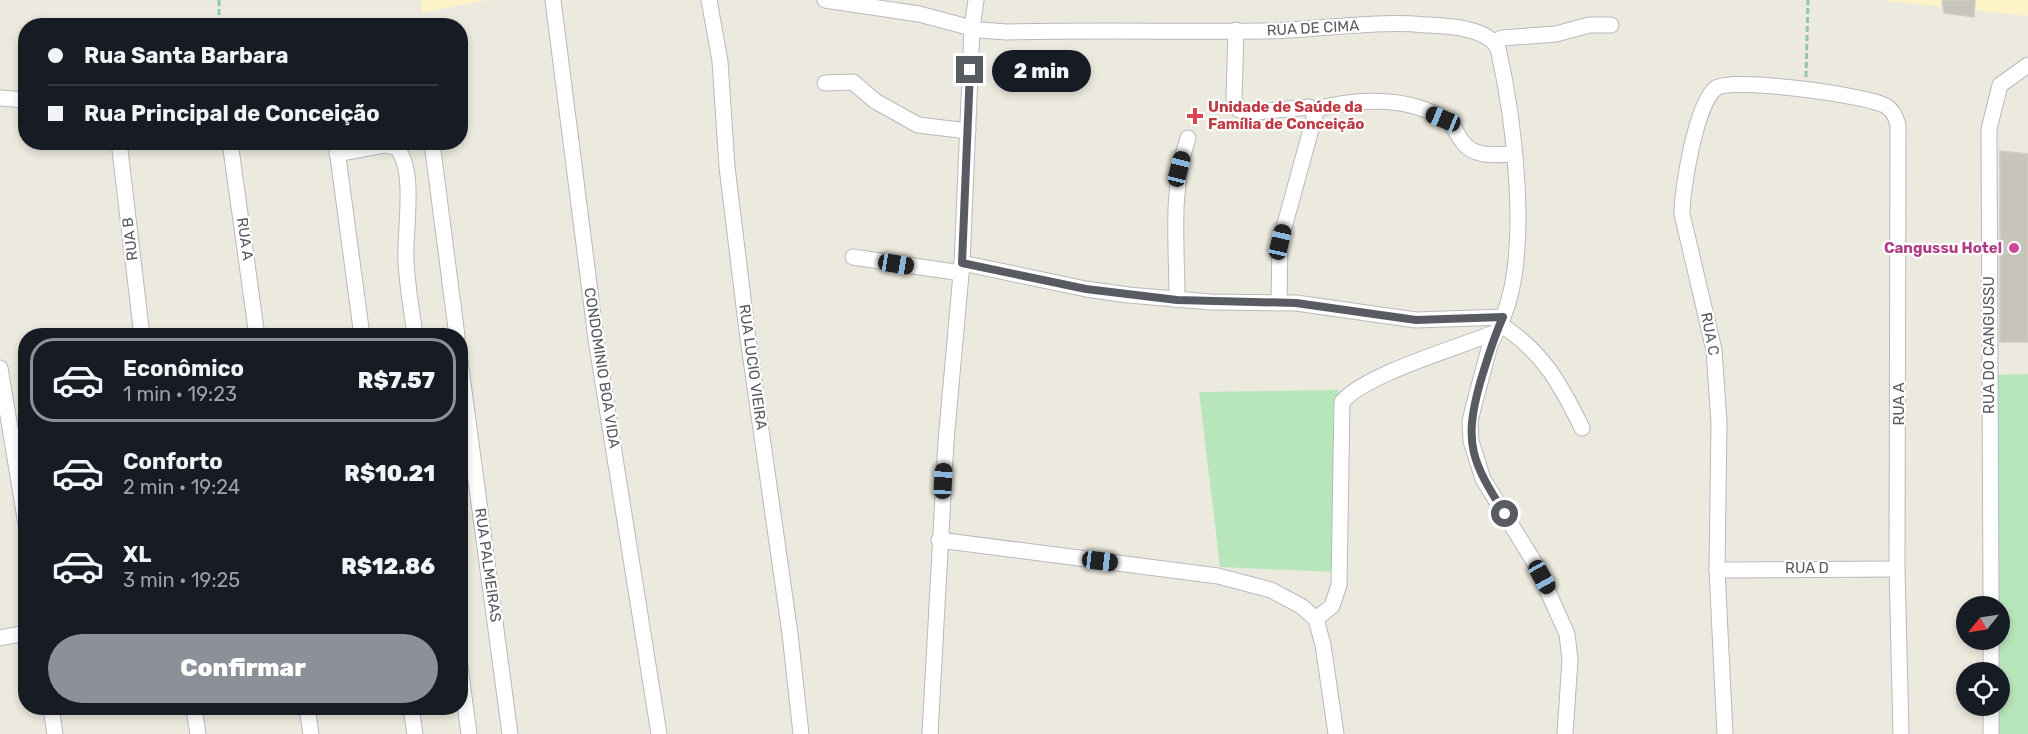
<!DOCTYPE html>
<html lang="pt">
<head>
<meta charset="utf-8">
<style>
  body { margin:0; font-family:Rubik,sans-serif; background:#242831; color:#f1f3f6; height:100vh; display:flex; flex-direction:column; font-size:22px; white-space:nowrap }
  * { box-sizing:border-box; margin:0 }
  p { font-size:20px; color:#9ea1a6 }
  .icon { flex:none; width:33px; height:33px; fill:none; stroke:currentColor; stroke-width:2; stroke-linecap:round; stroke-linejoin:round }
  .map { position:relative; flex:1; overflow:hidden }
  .details { position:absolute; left:18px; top:328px; width:450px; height:387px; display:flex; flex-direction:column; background:#171b24; border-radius:24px; box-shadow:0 3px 9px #0003 }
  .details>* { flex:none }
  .guide { position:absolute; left:18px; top:18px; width:450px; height:132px; border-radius:24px; box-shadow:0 3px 9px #0003; display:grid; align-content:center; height:132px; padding:0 30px; background:#171b24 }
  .needle { width:39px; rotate:240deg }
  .buttons { position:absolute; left:1956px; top:596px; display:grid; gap:12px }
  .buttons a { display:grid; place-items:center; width:54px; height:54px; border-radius:50%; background:#171b24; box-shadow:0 3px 9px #0003; font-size:30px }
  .end { position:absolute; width:27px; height:27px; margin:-14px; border:8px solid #585b61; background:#fff; box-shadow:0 0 0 3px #fff }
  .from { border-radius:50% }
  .bubble { position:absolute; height:42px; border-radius:21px; background:#171b24; box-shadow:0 3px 9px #0003; font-size:20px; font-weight:800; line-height:42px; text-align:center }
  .car { position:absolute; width:18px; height:36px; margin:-18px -9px; border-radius:8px; box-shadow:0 0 4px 2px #0007; background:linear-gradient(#222 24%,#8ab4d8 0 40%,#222 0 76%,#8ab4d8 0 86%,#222 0) }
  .guide b { display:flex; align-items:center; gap:21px; height:57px; font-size:22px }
  .guide b+b { border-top:2px solid #363941 }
  .guide i { width:15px; height:15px; background:#f1f3f6 }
  ul { padding:10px 0 0; list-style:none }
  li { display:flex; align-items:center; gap:18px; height:84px; margin:0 12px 9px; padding:0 18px; border:3px solid transparent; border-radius:24px }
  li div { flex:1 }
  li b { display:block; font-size:22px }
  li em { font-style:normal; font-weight:800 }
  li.selected { border-color:#8c9099 }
  li>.icon { width:54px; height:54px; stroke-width:1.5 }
  .action { display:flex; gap:12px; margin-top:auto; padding:12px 30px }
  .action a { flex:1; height:69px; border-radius:36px; background:#8c9099; color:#fff; font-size:24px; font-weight:800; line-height:69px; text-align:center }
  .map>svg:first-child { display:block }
  .green { fill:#b8e6bb }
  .sand { fill:#fcf3c9 }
  .building { fill:#c7c4bc; stroke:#d1ccbd; stroke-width:1.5 }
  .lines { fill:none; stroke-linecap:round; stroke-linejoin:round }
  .minor-casing { stroke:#b7b9bf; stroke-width:17 }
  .path { stroke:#92c7a4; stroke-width:3; stroke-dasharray:6 3; stroke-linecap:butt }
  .minor { stroke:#fff; stroke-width:15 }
  .route { stroke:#585b61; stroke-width:8 }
  .health-dot { fill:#e0444e; stroke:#fff; stroke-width:2 }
  .hotel-dot { fill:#d1479c; stroke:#fff; stroke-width:2 }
  .labels { text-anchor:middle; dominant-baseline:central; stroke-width:4.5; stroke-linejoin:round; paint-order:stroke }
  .street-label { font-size:15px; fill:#585b61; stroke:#fff }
  .health-label { font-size:15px; font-weight:bold; fill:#be3a42; stroke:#fff; text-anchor:start }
  .hotel-label { font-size:15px; font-weight:bold; fill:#b23c85; stroke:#fff; text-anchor:end }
</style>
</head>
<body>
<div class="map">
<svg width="2028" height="734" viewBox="0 0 2028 734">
  <rect width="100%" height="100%" fill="#eceade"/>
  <!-- green -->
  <g class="green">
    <polygon points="2028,374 2028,734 1995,734 1995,705 2000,705 2000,672 1995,672 1994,639 2000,639 2000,606 1994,606 1991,375"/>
    <polygon points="1338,390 1336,572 1220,567 1199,392"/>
  </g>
  <!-- sand -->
  <g class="sand">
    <polygon points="421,0 487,0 422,13"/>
    <polygon points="1880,0 2028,0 2028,16"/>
  </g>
  <!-- building -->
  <g class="building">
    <polygon points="1942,0 1975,0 1974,17 1944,13"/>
    <polygon points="2000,151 2028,154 2028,342 2000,342"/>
  </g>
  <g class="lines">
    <defs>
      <g id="minor">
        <polyline points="553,0 596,339 659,734"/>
        <polyline points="709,0 720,61 727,167 747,331 790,634 801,734"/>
        <path d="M825,0l94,14 60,16 28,2c87,-2 173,0 260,-1 53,-1 106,-11 159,-6 21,1 60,2 72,23 16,71 33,202 5,269l-87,3 -120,-17 -85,-1 -83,-7 -42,-6 -124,-26"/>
        <polyline points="1236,30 1234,99 1238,109 1246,113 1309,107 1315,115 1280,242 1279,303"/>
        <polyline points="1494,42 1502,38 1556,34 1589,25 1611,25"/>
        <polyline points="825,83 853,82 875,101 918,125 968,131"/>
        <polyline points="0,98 26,100"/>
        <path d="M1313,110c42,-12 97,-15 136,12 6,5 8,13 13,19 11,17 34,14 52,13"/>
        <polyline points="119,142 142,336"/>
        <polyline points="230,142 257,336"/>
        <polyline points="336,142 362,336"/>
        <polyline points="432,143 457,336"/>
        <path d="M337,154l48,-9 11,2c21,23 8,84 10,114 1,25 6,50 9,75"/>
        <polyline points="853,257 961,273"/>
        <path d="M1177,300c0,-56 -7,-108 11,-162"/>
        <polyline points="1503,317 1490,345 1474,405 1470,421 1471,441 1483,479 1536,565 1567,634 1570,660 1565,734"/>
        <path d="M1500,324c43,28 60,59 82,104"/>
        <polyline points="460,361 510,734"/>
        <polyline points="0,368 26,524"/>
        <polyline points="939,540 1218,576 1271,590 1301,606 1316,619 1323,645 1336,734"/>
        <polyline points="1717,570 1897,569"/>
        <polyline points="1991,606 1989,129 2000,85 2028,65"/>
        <path d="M1316,619l16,-13 7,-21 3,-183c23,-28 118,-55 154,-70"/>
        <polyline points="0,638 26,633"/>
        <polyline points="460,666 469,734"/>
        <polyline points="1991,672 1991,639"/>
        <polyline points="51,708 55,734"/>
        <polyline points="194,708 198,734"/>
        <polyline points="307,708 311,734"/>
        <polyline points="411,708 415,734"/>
        <polyline points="930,734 946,441 962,263 972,28 976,0"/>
        <path d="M1725,734l-8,-164 2,-148 -5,-72 -32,-136c0,-25 14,-111 34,-126 17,-11 150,7 170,18 7,4 10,11 12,19l-1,444 4,165"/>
        <polyline points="1991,734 1991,705"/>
      </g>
    </defs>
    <!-- minor casing -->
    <use href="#minor" class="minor-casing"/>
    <!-- path -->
    <g class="path">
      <polyline points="219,0 219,26"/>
      <polyline points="179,26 219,21"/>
      <polyline points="1806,77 1808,0"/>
    </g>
    <!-- minor -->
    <use href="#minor" class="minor"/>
  </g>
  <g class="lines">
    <!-- route -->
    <path class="route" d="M970,70l-8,193 124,26 91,11 119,3 120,17 87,-3c-10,22 -16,43 -23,66 -17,61 -8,79 25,131"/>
  </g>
  <!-- markers -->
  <path class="health-dot" d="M1192 107h6v6h6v6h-6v6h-6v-6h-6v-6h6z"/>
  <circle class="hotel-dot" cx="2014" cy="248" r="6"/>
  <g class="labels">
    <!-- street labels -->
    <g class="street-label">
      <text transform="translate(1313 28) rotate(-3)">RUA DE CIMA</text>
      <text transform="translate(130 239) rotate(-97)">RUA B</text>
      <text transform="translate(245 239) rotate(82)">RUA A</text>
      <text transform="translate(1710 334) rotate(79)">RUA C</text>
      <text transform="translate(1989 345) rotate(-90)">RUA DO CANGUSSU</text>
      <text transform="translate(753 367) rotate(82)">RUA LUCIO VIEIRA</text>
      <text transform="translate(602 368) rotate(81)">CONDOMINIO BOA VIDA</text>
      <text transform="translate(1899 404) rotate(-90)">RUA A</text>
      <text transform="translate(488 565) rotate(82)">RUA PALMEIRAS</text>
      <text x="1807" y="568">RUA D</text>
    </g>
    <!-- health labels -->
    <g class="health-label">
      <text x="1208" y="107">Unidade de Saúde da<tspan x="1208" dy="17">Família de Conceição</tspan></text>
    </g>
    <!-- hotel labels -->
    <g class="hotel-label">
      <text x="2002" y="248">Cangussu Hotel</text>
    </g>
  </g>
</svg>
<div class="buttons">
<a><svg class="needle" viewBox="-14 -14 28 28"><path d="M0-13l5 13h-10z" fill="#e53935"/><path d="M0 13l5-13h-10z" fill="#9ea1a6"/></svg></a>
<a><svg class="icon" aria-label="locate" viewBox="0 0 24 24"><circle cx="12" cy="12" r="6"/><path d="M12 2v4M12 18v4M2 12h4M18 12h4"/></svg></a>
</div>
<i class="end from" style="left:1505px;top:514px"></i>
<i class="end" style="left:970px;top:70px"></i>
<div class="bubble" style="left:992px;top:50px;width:99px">2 min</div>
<i class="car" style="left:1443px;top:119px;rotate:292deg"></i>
<i class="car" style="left:1179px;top:169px;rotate:14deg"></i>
<i class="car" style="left:1280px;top:242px;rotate:13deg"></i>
<i class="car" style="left:896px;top:264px;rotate:99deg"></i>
<i class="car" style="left:943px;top:481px;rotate:3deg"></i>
<i class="car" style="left:1100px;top:561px;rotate:97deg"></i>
<i class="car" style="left:1542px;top:577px;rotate:151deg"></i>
<div class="guide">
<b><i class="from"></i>Rua Santa Barbara</b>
<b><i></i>Rua Principal de Conceição</b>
</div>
<section class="details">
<ul>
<li class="selected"><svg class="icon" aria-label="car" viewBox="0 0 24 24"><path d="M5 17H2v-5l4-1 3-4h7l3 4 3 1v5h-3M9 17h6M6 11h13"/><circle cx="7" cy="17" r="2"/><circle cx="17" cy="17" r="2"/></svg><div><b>Econômico</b><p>1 min · 19:23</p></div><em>R$7.57</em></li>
<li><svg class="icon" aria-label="car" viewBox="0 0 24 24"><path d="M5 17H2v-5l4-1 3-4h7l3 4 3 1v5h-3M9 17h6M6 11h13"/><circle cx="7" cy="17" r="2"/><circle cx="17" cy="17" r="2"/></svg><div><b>Conforto</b><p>2 min · 19:24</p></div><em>R$10.21</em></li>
<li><svg class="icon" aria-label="car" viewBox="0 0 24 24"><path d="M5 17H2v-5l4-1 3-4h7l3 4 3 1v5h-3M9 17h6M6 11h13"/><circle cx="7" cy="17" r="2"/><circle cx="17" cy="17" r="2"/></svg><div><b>XL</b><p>3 min · 19:25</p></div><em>R$12.86</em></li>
</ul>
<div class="action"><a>Confirmar</a></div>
</section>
</div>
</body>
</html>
